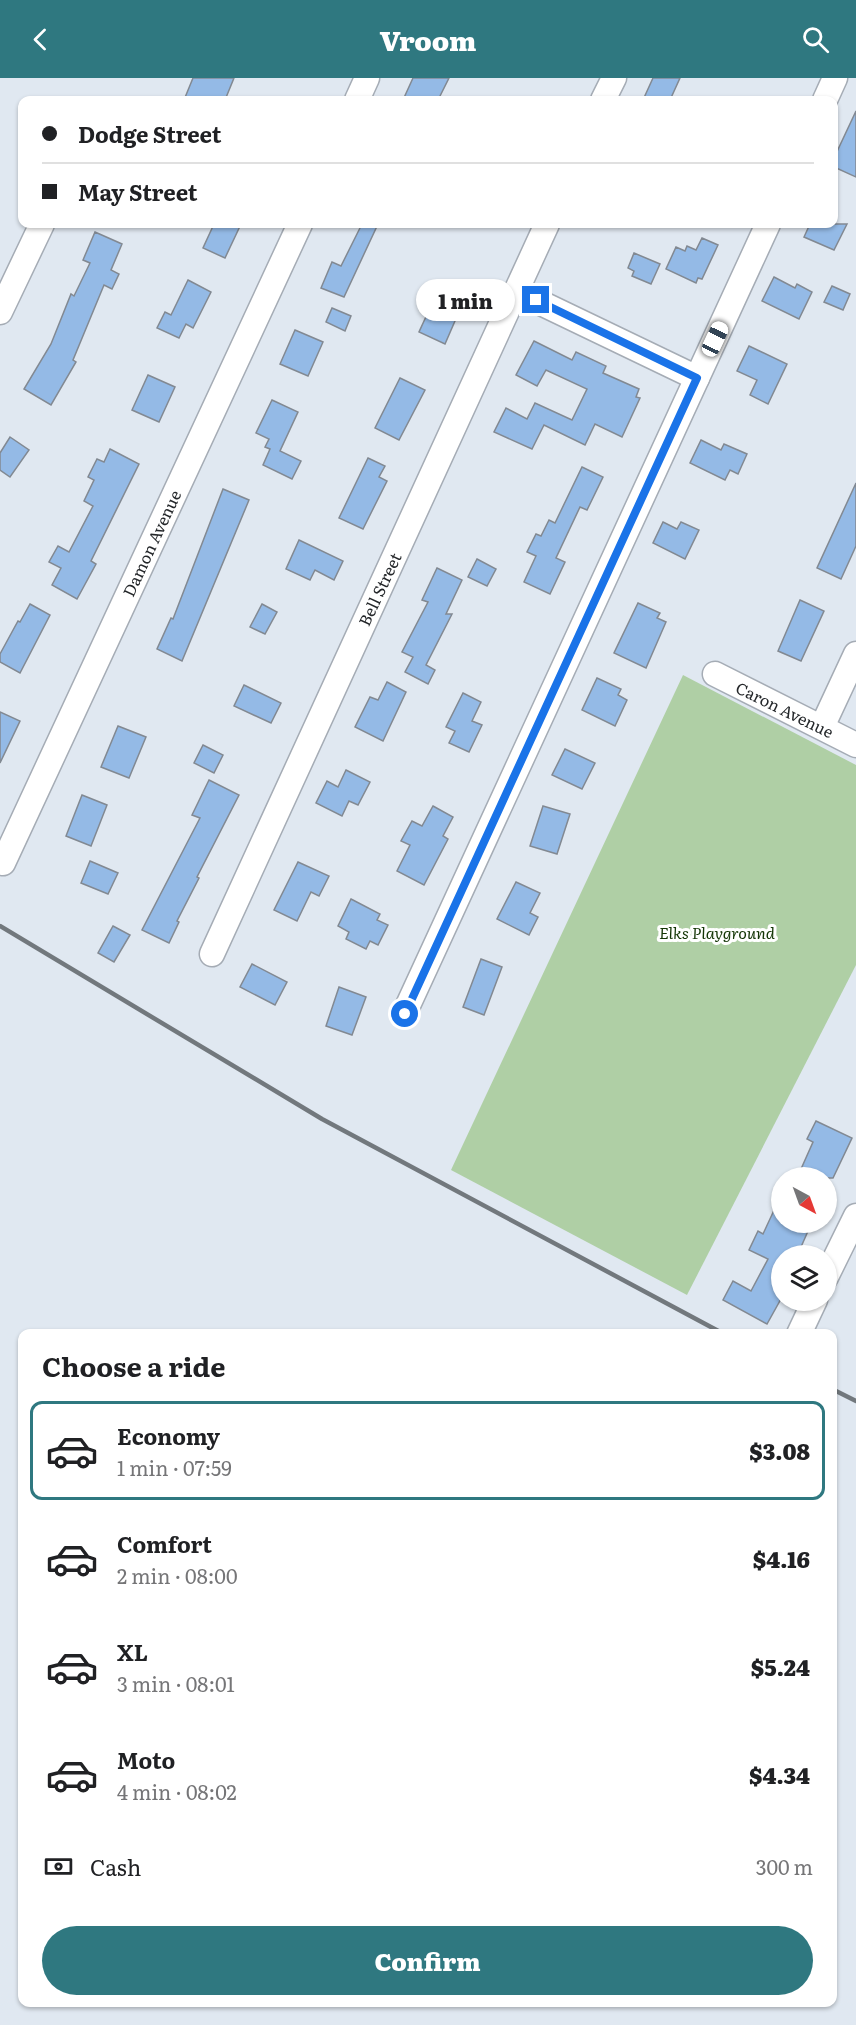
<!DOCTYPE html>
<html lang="en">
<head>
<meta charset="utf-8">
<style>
  body { margin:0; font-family:Literata,serif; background:#f2f2f2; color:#202124; height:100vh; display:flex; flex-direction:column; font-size:22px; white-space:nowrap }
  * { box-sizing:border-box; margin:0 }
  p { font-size:20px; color:#757577 }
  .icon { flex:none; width:33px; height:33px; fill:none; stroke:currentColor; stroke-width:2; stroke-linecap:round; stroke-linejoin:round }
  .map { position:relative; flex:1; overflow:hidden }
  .panel { position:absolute; left:18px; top:1251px; width:819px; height:678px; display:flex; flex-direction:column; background:#fff; border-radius:12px; box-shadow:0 2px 4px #0004 }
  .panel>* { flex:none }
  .banner { position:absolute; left:18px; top:18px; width:820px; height:132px; border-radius:12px; box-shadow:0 2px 4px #0004; display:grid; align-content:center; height:132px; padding:0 24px; background:#fff }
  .needle { width:39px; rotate:139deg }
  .tools { position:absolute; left:771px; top:1089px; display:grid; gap:12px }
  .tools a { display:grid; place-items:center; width:66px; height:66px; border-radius:50%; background:#fff; box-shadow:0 2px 4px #0004; font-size:30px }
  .end { position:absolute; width:27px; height:27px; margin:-14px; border:8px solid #1a73e8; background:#fff; box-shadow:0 0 0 3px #fff }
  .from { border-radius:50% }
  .bubble { position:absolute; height:42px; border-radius:21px; background:#fff; box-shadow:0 2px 4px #0004; font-size:20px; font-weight:800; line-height:42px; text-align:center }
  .car { position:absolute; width:18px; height:36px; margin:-18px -9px; border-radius:8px; box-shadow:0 0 4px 2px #0007; background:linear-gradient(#fff 24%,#345 0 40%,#fff 0 76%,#345 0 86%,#fff 0) }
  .banner b { display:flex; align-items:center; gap:21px; height:57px; font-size:22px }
  .banner b+b { border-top:2px solid #e0e0e0 }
  .banner i { width:15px; height:15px; background:#202124 }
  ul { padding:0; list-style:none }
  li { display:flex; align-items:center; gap:18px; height:99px; margin:0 12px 9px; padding:0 12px; border:3px solid transparent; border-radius:12px }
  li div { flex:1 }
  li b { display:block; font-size:22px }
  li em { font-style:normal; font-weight:800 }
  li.on { border-color:#2f7880 }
  li>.icon { width:54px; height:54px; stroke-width:1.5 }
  h2 { padding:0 24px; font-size:27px; line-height:72px }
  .pay { display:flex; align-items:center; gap:15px; height:66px; padding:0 24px; font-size:22px }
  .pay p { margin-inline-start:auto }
  .action { display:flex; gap:12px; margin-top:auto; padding:12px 24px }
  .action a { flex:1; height:69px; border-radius:36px; background:#2f7880; color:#fff; font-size:24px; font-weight:800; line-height:69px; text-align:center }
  header { display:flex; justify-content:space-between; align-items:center; height:78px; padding:0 24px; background:#2f7880; color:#fff; font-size:27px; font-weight:800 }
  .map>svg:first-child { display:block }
  .green { fill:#afcfa5 }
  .building { fill:#94bae6; stroke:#828992; stroke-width:1.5 }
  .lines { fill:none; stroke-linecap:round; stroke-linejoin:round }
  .minor-casing { stroke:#a5acb5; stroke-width:27 }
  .minor { stroke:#fff; stroke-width:24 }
  .rail { stroke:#72787d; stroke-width:4.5 }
  .route { stroke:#1a73e8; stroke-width:8 }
  .labels { text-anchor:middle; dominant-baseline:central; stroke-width:6; stroke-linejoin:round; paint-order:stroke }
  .street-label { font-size:16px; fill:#24272a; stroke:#fff }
  .park-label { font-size:16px; font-style:italic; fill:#133505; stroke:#fff }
</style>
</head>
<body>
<header><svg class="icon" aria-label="back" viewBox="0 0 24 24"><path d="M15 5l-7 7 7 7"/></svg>Vroom<svg class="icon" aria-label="search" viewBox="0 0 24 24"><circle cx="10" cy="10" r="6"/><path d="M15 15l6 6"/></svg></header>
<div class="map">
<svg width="856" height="1947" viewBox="0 0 856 1947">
  <rect width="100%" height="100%" fill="#e0e8f1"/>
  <!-- green -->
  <polygon class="green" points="683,597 856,687 856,887 687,1217 451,1092"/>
  <!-- building -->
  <g class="building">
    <polygon points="193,0 234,0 225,22 184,22"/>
    <polygon points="413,0 449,0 438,22 403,22"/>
    <polygon points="653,0 680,0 670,22 643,22"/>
    <polygon points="856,33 856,99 834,89 834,80"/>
    <polygon points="214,146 241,146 225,180 203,170"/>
    <polygon points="362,146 378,146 344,219 321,210 332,184 341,188"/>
    <polygon points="810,146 847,146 834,172 804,159"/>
    <polygon points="95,154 122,166 111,192 119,196 112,211 104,207 73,282 76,284 51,327 24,311 51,266 71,216 74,218 90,185 83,182"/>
    <polygon points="702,160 718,167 702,201 698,200 696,205 666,191 676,169 685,173 687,168 696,172"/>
    <polygon points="634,175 660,186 651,206 632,198 634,193 628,190"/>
    <polygon points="774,199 795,210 797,206 812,214 799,241 762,223"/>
    <polygon points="188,202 211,214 193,250 186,246 179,260 157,250 165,234 171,237"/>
    <polygon points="832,208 850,216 843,232 824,224"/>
    <polygon points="436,217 461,229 445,266 419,254"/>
    <polygon points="332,230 351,238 345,253 326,244"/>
    <polygon points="295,252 323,264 308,298 280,286"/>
    <polygon points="534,263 572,282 576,274 606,288 603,295 639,311 636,319 640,320 622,359 595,346 585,367 544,347 532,371 494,354 506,330 527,341 535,325 572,342 587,311 546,292 537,308 516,297"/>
    <polygon points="749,268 787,286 768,326 750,317 757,302 737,293"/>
    <polygon points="148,297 175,309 159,344 132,332"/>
    <polygon points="400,300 425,312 399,362 375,350"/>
    <polygon points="272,322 298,334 280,373 301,383 292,401 263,387 270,371 265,369 269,361 256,355"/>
    <polygon points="10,359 29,372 10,399 0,392 0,375"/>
    <polygon points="701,362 721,372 724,366 747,376 738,396 730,392 725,402 690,385"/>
    <polygon points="110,371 139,386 91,483 96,486 77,521 52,507 61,490 49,484 58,468 69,474 93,428 84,423 94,402 88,399 97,381 104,384"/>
    <polygon points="368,380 385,388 379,399 387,403 363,451 339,440"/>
    <polygon points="582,389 603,399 587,432 580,429 556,480 565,484 550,516 524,504 536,478 527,474 536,456 541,458 549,442 555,445"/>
    <polygon points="856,405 856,468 841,501 817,490"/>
    <polygon points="223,411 249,422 182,583 157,571 171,540 173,541"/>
    <polygon points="663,444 677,451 681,444 699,452 685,481 653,465"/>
    <polygon points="299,462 343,483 334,502 315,492 310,502 286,491"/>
    <polygon points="477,481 496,491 487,508 468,499"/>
    <polygon points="437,490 462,502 446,536 452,536 426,587 435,592 428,606 405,594 413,579 402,574 428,524 422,522"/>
    <polygon points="800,522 824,533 801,583 778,573"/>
    <polygon points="638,525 660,535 657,540 666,544 646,590 614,575"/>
    <polygon points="30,526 50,537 20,595 0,584 0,576 18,543 20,544"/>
    <polygon points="262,526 277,534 265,556 250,549"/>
    <polygon points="597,600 621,611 618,617 627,622 615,648 582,632"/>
    <polygon points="387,604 406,614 383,663 355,649 370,619 378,622"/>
    <polygon points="244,607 281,625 271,645 234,628"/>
    <polygon points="463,615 481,624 472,643 482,647 469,674 449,665 455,653 446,649"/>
    <polygon points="0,634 20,643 0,685"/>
    <polygon points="118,648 146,659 129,700 101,689"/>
    <polygon points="203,667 223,677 214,695 194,685"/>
    <polygon points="565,671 595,685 582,711 552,697"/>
    <polygon points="346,692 370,704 358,727 349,723 342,738 316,725 327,703 338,709"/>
    <polygon points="209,702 239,717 197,799 199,800 177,843 179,844 169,865 142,852 200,740 192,737"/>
    <polygon points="82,717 107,727 91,768 66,758"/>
    <polygon points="433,728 453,739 443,758 448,761 424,807 397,793 410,767 401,763 412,743 422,748"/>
    <polygon points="543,728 570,736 557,776 530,768"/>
    <polygon points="90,783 118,795 108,816 81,805"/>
    <polygon points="298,784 329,798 319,818 311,814 297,843 274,832"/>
    <polygon points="516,804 540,815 530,835 538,839 529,857 497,841"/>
    <polygon points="351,821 380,836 377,842 388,847 378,867 370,863 366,871 346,861 349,854 338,848"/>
    <polygon points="113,848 130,857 114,884 98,875"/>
    <polygon points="481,881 502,889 484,937 463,929"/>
    <polygon points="252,886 287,904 275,927 240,909"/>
    <polygon points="339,909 366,919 352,957 326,948"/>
    <polygon points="816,1043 852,1060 833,1100 797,1100 813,1064 807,1061"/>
    <polygon points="782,1115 782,1144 812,1144 797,1178 782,1178 782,1219 767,1246 723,1222 733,1203 751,1213 768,1181 749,1172 758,1153 763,1156"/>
  </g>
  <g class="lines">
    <defs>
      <g id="minor">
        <polyline points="357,22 367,0"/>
        <polyline points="603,22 614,0"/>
        <polyline points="825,22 835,0"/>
        <polyline points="516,213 697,300"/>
        <polyline points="0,234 42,146"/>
        <polyline points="715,596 856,667"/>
        <polyline points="822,649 856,576"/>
        <polyline points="3,785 300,146"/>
        <polyline points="212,876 547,146"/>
        <polyline points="404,936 768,146"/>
        <polyline points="826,1199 856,1138"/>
        <polyline points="799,1256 815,1222"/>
      </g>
    </defs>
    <!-- minor casing -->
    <use href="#minor" class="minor-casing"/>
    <!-- minor -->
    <use href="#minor" class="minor"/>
    <!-- rail -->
    <g class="rail">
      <polyline points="0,848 322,1041 724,1256"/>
      <polyline points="832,1311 856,1323"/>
    </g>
  </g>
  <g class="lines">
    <!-- route -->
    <polyline class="route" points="405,936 697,300 536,222"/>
  </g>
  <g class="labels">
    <!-- street labels -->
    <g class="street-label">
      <text transform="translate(151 465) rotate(-65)">Damon Avenue</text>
      <text transform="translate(379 511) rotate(-65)">Bell Street</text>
      <text transform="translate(785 631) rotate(26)">Caron Avenue</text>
    </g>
    <!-- park labels -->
    <g class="park-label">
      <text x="717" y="854">Elks Playground</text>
    </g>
  </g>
</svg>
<div class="tools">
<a><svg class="needle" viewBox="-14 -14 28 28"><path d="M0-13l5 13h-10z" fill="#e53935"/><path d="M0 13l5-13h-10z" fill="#757577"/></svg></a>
<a><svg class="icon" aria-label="layers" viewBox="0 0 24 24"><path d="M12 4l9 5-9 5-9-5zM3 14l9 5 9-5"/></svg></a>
</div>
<i class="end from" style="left:405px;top:936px"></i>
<i class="end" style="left:536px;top:222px"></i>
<div class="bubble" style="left:416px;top:201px;width:99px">1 min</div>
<i class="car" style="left:715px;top:261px;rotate:25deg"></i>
<div class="banner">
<b><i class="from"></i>Dodge Street</b>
<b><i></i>May Street</b>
</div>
<section class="panel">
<h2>Choose a ride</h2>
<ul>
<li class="on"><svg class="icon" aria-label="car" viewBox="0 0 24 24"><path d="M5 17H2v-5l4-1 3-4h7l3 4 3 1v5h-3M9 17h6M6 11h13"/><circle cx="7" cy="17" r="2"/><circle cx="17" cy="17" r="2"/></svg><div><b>Economy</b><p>1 min · 07:59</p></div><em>$3.08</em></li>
<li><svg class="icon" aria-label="car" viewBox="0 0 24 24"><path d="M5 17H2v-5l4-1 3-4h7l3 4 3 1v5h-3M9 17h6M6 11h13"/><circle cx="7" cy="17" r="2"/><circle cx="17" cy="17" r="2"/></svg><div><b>Comfort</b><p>2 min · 08:00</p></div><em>$4.16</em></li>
<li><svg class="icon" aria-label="car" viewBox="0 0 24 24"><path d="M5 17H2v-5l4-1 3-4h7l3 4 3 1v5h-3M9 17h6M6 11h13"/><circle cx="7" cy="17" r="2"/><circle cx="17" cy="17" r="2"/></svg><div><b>XL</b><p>3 min · 08:01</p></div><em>$5.24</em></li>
<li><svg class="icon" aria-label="car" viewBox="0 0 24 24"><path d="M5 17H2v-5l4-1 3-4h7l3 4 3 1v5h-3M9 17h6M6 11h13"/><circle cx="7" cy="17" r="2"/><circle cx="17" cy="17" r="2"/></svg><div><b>Moto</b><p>4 min · 08:02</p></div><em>$4.34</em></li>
</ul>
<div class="pay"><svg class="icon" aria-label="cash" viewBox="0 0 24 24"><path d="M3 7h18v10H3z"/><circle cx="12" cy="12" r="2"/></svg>Cash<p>300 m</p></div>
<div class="action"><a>Confirm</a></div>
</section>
</div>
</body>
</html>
